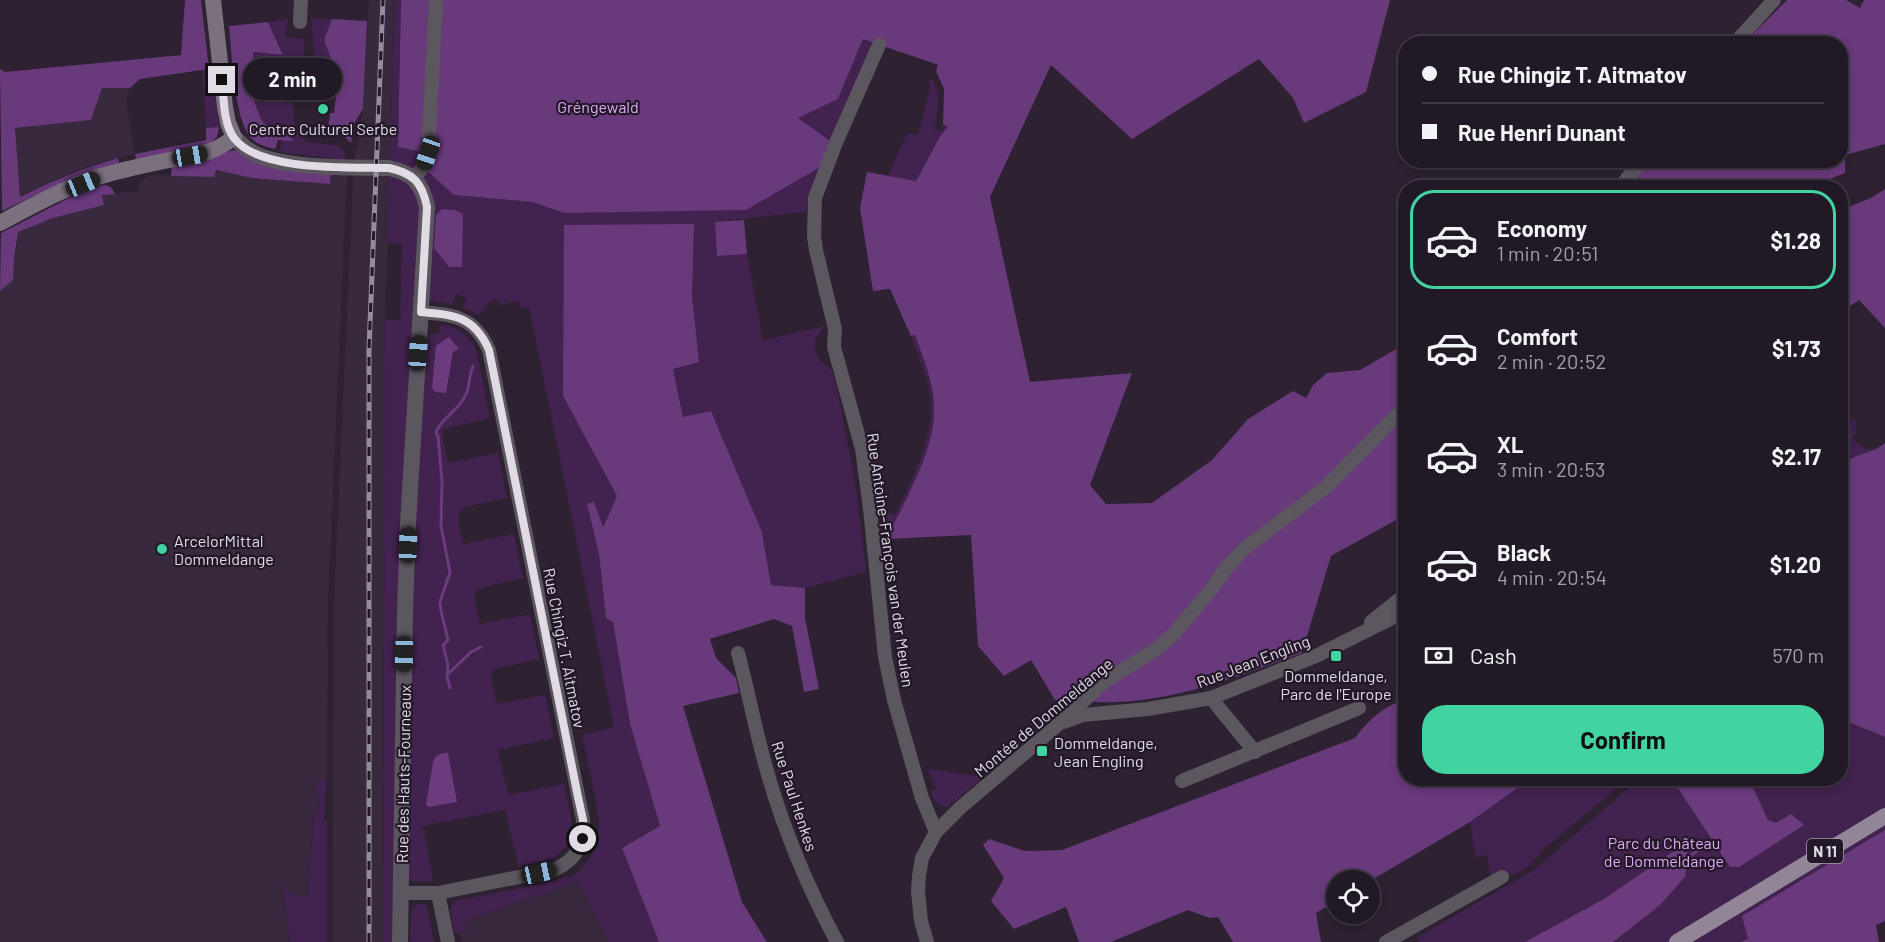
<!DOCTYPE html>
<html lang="en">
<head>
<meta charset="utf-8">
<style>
  body { margin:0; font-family:Barlow,sans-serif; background:#2e2632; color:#f1f3f6; height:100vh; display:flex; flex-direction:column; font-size:22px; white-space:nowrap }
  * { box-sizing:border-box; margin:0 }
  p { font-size:20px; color:#a2a0a7 }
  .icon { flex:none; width:33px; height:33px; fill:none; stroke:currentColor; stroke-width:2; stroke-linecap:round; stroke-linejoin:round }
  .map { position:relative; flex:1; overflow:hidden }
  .details { position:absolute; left:1398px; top:180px; width:450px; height:606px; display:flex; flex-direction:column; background:#221926; border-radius:24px; box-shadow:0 3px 9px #0003,0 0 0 2px #3f3843 }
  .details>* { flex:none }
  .hud { position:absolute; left:1398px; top:36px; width:450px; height:132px; border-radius:24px; box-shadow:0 3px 9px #0003,0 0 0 2px #3f3843; display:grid; align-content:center; height:132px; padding:0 24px; background:#221926 }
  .fabs { position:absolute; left:1326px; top:870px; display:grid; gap:12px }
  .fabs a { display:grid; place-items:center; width:54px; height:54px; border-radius:50%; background:#221926; box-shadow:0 3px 9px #0003,0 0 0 2px #3f3843; font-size:30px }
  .end { position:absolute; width:27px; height:27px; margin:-14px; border:8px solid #e2dae5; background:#111; box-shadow:0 0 0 3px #111 }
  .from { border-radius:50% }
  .bubble { position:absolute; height:42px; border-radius:21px; background:#221926; box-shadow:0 3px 9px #0003,0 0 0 2px #3f3843; font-size:20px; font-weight:700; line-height:42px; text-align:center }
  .car { position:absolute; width:18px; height:36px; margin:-18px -9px; border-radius:8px; box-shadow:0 0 4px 2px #0007; background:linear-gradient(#222 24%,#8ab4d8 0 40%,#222 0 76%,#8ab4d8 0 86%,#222 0) }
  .hud b { display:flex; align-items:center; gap:21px; height:57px; font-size:22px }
  .hud b+b { border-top:2px solid #3f3843 }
  .hud i { width:15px; height:15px; background:#f1f3f6 }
  ul { padding:10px 0 0; list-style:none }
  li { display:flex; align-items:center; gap:18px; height:99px; margin:0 12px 9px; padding:0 12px; border:3px solid transparent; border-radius:24px }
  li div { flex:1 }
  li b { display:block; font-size:22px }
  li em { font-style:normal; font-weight:700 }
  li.active { border-color:#41d4a1 }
  li>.icon { width:54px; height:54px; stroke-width:1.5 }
  .pay { display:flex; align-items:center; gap:15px; height:66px; padding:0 24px; font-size:22px }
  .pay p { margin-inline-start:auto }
  .action { display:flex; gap:12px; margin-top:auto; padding:12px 24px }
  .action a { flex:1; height:69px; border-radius:24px; background:#41d4a1; color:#111; font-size:24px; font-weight:700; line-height:69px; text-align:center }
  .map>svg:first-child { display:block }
  .built { fill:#38293f }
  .green { fill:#42224f }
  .forest { fill:#68397b }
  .water { fill:#6b3b7e }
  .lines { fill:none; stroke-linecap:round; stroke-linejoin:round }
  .stream { stroke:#6b3b7e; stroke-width:3 }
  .minor { stroke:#5c565f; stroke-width:14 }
  .tertiary { stroke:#5c565f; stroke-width:16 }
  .secondary { stroke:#7a707e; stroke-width:16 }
  .primary { stroke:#918597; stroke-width:16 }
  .rail-casing { stroke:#968d9a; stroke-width:5 }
  .rail { stroke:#231828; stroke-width:3; stroke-dasharray:9; stroke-linecap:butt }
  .route { stroke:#e2dae5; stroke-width:8 }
  .poi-dot { fill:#41d4a1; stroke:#231828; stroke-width:2 }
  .labels { text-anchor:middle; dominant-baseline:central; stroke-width:4.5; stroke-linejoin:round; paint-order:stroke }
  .shield { fill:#231828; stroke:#a9a0ac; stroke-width:1.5 }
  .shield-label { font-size:15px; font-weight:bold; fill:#e2dae5 }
  .park-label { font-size:16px; fill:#dfaaf6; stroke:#231828 }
  .poi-label { font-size:16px; fill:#e2dae5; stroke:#231828 }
  .street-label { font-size:16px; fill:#e2dae5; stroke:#231828 }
</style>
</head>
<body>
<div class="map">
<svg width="1885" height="942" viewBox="0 0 1885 942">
  <rect width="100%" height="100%" fill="#2d2132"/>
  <!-- built -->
  <g class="built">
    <polygon points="369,0 395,0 385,320 383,942 333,942 334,602 354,161 359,138 363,109"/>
    <polygon points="102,88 130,88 126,100 135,154 95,164 61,177 19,197 15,128 91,120"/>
    <polygon points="216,170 252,178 329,184 331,172 347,173 328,601 327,776 314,784 320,807 314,816 307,897 294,897 282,884 284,904 290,942 0,942 0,291 13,280 14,259 17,246 18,232 53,218 104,204 102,195 138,191 140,184 145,178 152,175 214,177"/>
    <polygon points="578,882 608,942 463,942 459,933 467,929 465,921"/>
  </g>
  <!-- green -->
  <g class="green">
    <path d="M395,0h6l-3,147 30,6 26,42 78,7 32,11 258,-47 -13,28 -3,18 -91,10 2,34 30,-2 16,86 62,-14 -9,12 -1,12 5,11 11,8 6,19 19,99 10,85 -61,16 -34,-3 -9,-53 -51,-120 -28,5 -10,-48 25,-7 -6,-67 -129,101 54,100 -15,32 -15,-23 12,49 7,63 7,5 17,102 30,103 -38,21 37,94h-51l-30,-60 -113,39 2,8 -8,4 -4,-1 -5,-21 2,-7 7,-4 98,-19 10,-5 2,3c37,-27 32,-54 24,-93 -4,-17 -7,-34 -11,-51l32,-8 -85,-420 -9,1 -1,-7 -19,4 -2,-6 -7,2 -12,14 -15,-7 2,-10 -10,-4 -4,10 -30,-5 -3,53 12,-18h8l1,-9c18,1 30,10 37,27l13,66 -46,11 -2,6 6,28 50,-10 9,45 -43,9c-10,8 -3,25 0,37l50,-10 9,44 -46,11 -3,7 6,28 50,-10 9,45 -45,10 -3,8 6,27 48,-9 9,43 -56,12 10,45 56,-11c6,28 20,64 -18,76 -9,3 -18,4 -27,6l-14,-56 -82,16 10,55h-32l-1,61h-17l2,-622h15l2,-76 -15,-1z"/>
    <polygon points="311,18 332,19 324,40 338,78 316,75"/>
    <path d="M288,19l-3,18 20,2 -3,44 -20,-2 1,-26c-21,6 -27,36 -4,46 4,2 9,2 14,2l2,26 12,13 32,4 5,5 1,9 -66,-8 3,-12 11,1c-7,-11 -19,-9 -28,-17 -7,-6 -16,-40 -14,-49 1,-10 4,-12 1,-23l31,2 -15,-32z"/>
    <polygon points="863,39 874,43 833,143 797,118 838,99"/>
    <polygon points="209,69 213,74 219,127 206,128 202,70"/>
    <path d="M929,79h3c10,16 5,34 3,51h8l3,-5 2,1 -9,12 -23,43 -28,-5 19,-43 11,2 12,-45z"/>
    <path d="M915,335c8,24 19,50 19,76 0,41 -30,93 -48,128l-3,-29 12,5c19,-39 44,-85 33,-130 -5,-16 -11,-33 -17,-49z"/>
    <polygon points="1852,419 1856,421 1855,425 1857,433 1852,438 1864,449 1876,449 1841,462 1841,439 1846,433"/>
    <polygon points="1845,721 1885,737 1885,830 1743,916 1748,940 1740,942 1420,942 1416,938 1534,870 1639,779 1840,778 1841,722"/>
    <polygon points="928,769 983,777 947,808 935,802 930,791 936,789"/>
    <polygon points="327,776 324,820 327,820 327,942 290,942 282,884 294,897 307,897 314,816 320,807 314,784"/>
    <polygon points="1530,779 1576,779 1585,783 1596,779 1628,779 1546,847 1526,869 1516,874 1491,878 1487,855 1475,857 1470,822"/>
    <polygon points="417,904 424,904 427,907 434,942 410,942 411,910"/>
  </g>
  <!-- forest -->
  <g class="forest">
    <path d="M185,0h16l8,69 -69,10 -10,9h-28l-11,32 -76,8 5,69c32,-16 64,-29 98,-39l1,5 -56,19 -61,29 -2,-142 5,3 176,-17z"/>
    <path d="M401,0h989l-24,92 -62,31 -11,-25 -34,-39 -127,80 -81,-74 -61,132 40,185 102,-9 -42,112 16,19 46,-1 60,-43 36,-41 45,-28 13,7 7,-13 14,-12 33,-3 45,-26v171l-74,41 -29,97c-50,18 -101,39 -154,46 -31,5 -62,3 -93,1l-24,-40 -27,16 -26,-30 -7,-111 -85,4c18,-36 48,-87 48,-128 1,-26 -11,-52 -19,-76l-4,1 -21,-47 -17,2 -13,-83 7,-36 49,9 23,-43 9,-12 -5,-1 1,-36 -8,-18 2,-6 -75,-26 -25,60 -40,19 35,25 -11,23 -76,44 -182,3 -32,-11 -78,-7 -31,-28 4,-14 -29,-6z"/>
    <polygon points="1787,0 1846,0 1860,8 1864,0 1885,0 1885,144 1845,155 1845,173 1809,187 1620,188 1641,161 1840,160 1840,44 1785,44 1774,42 1755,44 1748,39"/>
    <polygon points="332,19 367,21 363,109 354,124 351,143 340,132 328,129 330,113 334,113 338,78 324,40"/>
    <path d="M268,22l15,33 -30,-3c1,12 -1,13 -3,23 -1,9 8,44 15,49 10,8 21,7 29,17l-16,-1 -3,9c-9,-2 -18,-4 -25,-12 -16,-20 -18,-83 -21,-111z"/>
    <polygon points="219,127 217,137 207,146 136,159 135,154 206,140 206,128"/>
    <polygon points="234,150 331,172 330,184 252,178 216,170 214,177 171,176 172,166"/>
    <path d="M102,185c7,0 10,2 13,9l-13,1 2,10 -51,13 -35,14 -4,27 -1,21 -13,11 1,-58 68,-35z"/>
    <polygon points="1885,189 1885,328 1859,300 1840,313 1841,210 1871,198"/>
    <polygon points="442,209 455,210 463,214 462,267 449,267 434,248 436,215"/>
    <polygon points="744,220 747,254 717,256 715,222"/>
    <polygon points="694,224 692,295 699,362 673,369 683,417 711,411 762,532 771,585 805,588 805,618 819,689 804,692 792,626 774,619 710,639 716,658 736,678 739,693 683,706 742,902 767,942 659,942 622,848 660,826 630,724 613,622 606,618 599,554 587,504 594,502 603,527 617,496 563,396 564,225"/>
    <polygon points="1885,443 1885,737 1846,721 1840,722 1841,462 1876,449"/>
    <path d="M1405,699l1,79 124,1 -60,43 -100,59 -34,-1v21l-20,12 5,29h-88l-15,-25 -8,1 -22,-8 -77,32h-32l-13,-35 -52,22 -23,-28 13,-23 -21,-33 6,-6 36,12 37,-1 293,-112c15,-20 27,-30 50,-39z"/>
    <polygon points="1885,830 1885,921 1876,925 1879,942 1740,942 1748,939 1742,916"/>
  </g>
  <!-- water -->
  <g class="water">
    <polygon points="449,337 459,349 453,352 446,393 435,392 432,388 436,346"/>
    <polygon points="443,753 448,753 457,802 429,807 426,805 433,762 436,756"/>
    <polygon points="1672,779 1749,779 1768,820 1776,823 1791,814 1804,825 1739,867 1730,867"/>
    <polygon points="1681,850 1691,855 1692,859 1687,865 1685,877 1660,905 1613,942 1525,942 1604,899 1674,851"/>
  </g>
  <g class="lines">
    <!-- stream -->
    <g class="stream">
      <polyline points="448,674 471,652 481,647"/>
      <path d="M450,688l-3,-12 1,-11 -5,-20 5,-5 -7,-29 -1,-9 10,-30 -9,-46 1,-45 -4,-45 -2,-4c6,-15 24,-22 30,-38 4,-9 3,-19 7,-28"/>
      <polyline points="1691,855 1712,842"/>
    </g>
    <!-- minor -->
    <g class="minor">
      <polyline points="300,22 301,0"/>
      <polyline points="1734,44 1774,0"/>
      <polyline points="879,45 835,145 815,198 814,236 816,250 835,329 834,347 862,449 870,509 885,657 894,700 922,798 936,832"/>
      <polyline points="414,178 423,167 428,153 436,0"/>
      <polyline points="1620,188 1641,160"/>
      <polyline points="1371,622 1406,594"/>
      <path d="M738,653c10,37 17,75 27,111 17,62 42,122 72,178"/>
      <polyline points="1211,698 1255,752"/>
      <polyline points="1064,722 1083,715 1148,709 1211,698 1316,656 1406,611"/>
      <polyline points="1182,781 1359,708"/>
      <path d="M401,893h37l116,-23c24,-11 29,-25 29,-50l-94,-470c-15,-34 -35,-35 -68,-38"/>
      <polyline points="438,893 448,942"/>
      <polyline points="927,942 921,921 918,891 919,876 922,858 936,832 961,807 1059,724 1105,681 1155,650 1172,636 1210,591 1227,567 1245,548 1326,487 1406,406"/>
      <polyline points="1386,942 1502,877"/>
    </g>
    <!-- tertiary -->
    <path class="tertiary" d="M234,137c8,8 15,15 26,19 31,13 94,11 129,12 24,5 33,15 38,39l-19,317 -3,86 -5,332"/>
    <!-- secondary -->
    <path class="secondary" d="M0,223c32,-17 66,-36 101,-47 24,-7 49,-12 73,-17 24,-5 40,-5 60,-22l-6,-14 -3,-16 -12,-107"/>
    <!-- primary -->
    <polyline class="primary" points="1677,942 1885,816"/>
    <defs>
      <polyline id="rail" points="369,942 369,349 383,0"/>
    </defs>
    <!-- rail casing -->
    <use href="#rail" class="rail-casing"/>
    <!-- rail -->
    <use href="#rail" class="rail"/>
  </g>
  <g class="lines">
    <!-- route -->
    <path class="route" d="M222,80c2,18 1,43 12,58 25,34 116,29 155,30 24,5 33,14 38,39l-6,105c33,3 53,4 68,38l89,447 5,23v19"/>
  </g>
  <!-- markers -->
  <g class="poi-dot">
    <circle cx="323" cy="109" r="6"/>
    <circle cx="162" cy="549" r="6"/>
    <rect x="1330" y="650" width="12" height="12" rx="3"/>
    <rect x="1036" y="745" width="12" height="12" rx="3"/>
  </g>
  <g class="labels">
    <!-- shield labels -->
    <rect class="shield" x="1807" y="839" width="36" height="24" rx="4.5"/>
    <g class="shield-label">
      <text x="1825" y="851">N 11</text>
    </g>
    <!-- park labels -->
    <g class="park-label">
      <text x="598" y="106">Gréngewald</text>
      <text x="1664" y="842">Parc du Château<tspan x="1664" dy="18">de Dommeldange</tspan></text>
    </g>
    <!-- poi labels -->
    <g class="poi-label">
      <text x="323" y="128">Centre Culturel Serbe</text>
      <text x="174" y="540" text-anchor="start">ArcelorMittal<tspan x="174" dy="18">Dommeldange</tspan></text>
      <text x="1336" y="675">Dommeldange,<tspan x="1336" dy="18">Parc de l'Europe</tspan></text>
      <text x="1054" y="742" text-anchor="start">Dommeldange,<tspan x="1054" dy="18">Jean Engling</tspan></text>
    </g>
    <!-- street labels -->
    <g class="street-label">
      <text transform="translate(891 560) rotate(82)">Rue Antoine-François van der Meulen</text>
      <text transform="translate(565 648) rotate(79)">Rue Chingiz T. Aitmatov</text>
      <text transform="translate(1253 661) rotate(-21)">Rue Jean Engling</text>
      <text transform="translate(1043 717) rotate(-40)">Montée de Dommeldange</text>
      <text transform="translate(403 774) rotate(-89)">Rue des Hauts-Fourneaux</text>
      <text transform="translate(795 796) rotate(72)">Rue Paul Henkes</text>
    </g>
  </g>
</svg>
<div class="fabs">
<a><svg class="icon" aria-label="locate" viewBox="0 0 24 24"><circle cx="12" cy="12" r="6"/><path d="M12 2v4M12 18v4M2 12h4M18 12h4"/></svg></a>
</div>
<i class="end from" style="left:583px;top:839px"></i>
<i class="end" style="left:222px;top:80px"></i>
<div class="bubble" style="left:243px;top:58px;width:99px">2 min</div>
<i class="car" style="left:428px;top:153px;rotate:199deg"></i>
<i class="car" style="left:190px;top:156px;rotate:80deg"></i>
<i class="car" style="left:83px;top:184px;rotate:68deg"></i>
<i class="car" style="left:418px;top:353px;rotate:4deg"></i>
<i class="car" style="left:408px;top:545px;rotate:2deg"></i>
<i class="car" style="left:404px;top:654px;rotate:181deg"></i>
<i class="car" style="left:539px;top:873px;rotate:78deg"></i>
<div class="hud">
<b><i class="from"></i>Rue Chingiz T. Aitmatov</b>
<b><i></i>Rue Henri Dunant</b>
</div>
<section class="details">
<ul>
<li class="active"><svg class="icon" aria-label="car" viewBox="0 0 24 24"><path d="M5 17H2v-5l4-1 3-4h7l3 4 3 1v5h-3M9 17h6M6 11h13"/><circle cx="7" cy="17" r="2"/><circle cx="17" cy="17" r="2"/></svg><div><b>Economy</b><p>1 min · 20:51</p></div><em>$1.28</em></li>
<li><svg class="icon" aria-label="car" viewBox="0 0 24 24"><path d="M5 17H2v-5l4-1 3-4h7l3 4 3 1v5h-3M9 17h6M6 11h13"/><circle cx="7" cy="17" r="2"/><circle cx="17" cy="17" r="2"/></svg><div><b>Comfort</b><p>2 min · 20:52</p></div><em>$1.73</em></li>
<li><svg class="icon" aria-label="car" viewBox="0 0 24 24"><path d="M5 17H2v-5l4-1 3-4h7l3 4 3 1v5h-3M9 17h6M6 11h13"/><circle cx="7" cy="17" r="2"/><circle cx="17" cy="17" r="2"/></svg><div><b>XL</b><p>3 min · 20:53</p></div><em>$2.17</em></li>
<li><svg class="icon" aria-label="car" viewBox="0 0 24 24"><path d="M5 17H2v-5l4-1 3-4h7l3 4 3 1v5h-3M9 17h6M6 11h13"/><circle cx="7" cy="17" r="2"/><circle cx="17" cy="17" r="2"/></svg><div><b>Black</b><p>4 min · 20:54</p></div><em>$1.20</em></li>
</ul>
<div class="pay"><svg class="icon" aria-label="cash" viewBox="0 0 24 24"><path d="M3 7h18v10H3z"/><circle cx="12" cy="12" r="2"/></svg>Cash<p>570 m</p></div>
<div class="action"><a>Confirm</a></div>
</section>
</div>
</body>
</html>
